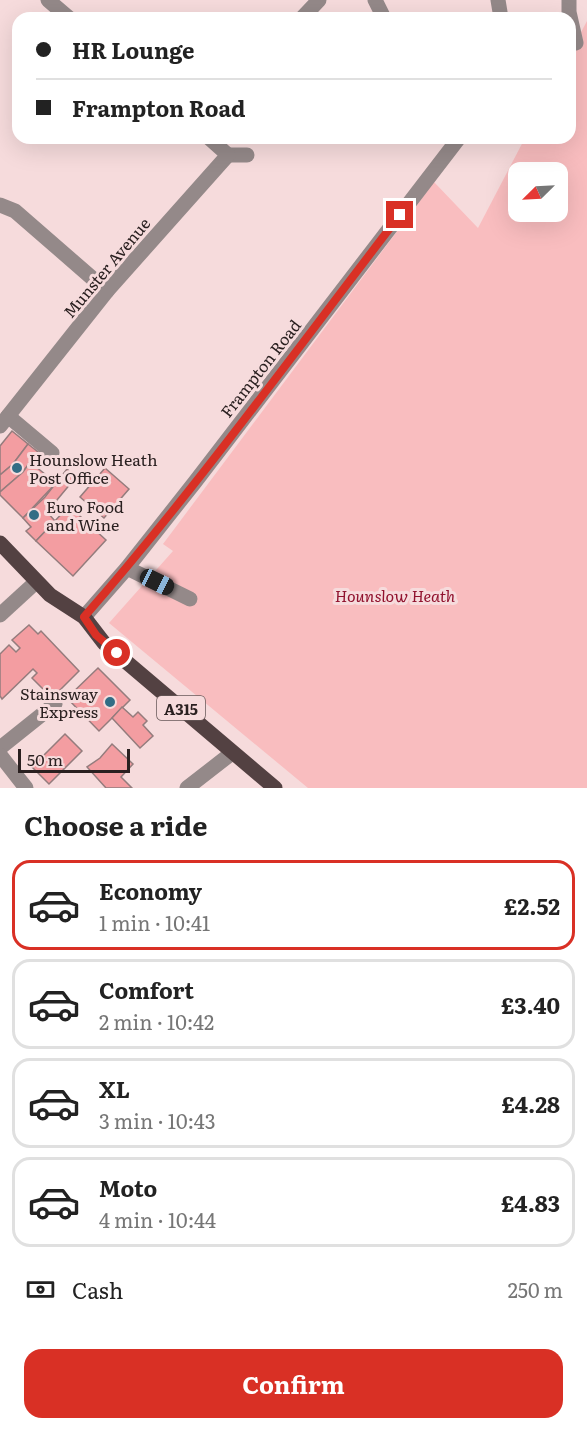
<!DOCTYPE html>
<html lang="en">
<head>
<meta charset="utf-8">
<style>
  body { margin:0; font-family:Literata,serif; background:#f2f2f2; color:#222; height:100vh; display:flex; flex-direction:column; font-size:22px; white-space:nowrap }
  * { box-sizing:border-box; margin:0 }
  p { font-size:20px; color:#767676 }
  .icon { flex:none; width:33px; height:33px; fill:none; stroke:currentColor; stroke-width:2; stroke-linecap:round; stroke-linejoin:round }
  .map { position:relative; height:788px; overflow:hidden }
  .panel { display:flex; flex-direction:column; background:#fff; flex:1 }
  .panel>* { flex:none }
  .guide { position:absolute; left:12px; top:12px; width:564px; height:132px; border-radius:18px; box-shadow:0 6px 24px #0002; display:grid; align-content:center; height:132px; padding:0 24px; background:#fff }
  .needle { width:39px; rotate:246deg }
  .buttons { position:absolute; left:508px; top:162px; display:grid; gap:12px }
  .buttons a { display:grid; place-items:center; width:60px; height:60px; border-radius:12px; background:#fff; box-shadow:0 6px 24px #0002; font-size:30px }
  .scale { position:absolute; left:18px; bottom:15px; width:112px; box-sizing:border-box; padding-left:6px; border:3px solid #2a2020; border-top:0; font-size:16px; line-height:21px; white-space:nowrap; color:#2a2020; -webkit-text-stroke:4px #f6dbdc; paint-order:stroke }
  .end { position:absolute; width:27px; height:27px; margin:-14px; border:8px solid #d93025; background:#fff; box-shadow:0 0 0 3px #fff }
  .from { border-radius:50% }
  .car { position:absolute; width:18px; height:36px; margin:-18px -9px; border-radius:8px; box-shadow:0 0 4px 2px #0007; background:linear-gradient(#222 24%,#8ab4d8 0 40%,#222 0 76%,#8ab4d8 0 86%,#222 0) }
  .guide b { display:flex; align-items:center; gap:21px; height:57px; font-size:22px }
  .guide b+b { border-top:2px solid #e0e0e0 }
  .guide i { width:15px; height:15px; background:#222 }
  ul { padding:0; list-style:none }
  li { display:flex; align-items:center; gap:18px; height:90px; margin:0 12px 9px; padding:0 12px; border:3px solid #e0e0e0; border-radius:18px }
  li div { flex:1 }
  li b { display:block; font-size:22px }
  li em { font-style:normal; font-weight:700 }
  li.on { border-color:#d93025 }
  li>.icon { width:54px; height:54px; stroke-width:1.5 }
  h2 { padding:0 24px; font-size:27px; line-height:72px }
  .pay { display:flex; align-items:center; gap:15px; height:66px; padding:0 24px; font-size:22px }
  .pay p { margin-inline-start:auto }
  .action { display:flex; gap:12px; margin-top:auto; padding:12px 24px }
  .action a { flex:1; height:69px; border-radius:18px; background:#d93025; color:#fff; font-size:24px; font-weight:700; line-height:69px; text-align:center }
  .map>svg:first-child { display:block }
  .green { fill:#f9bdbf; fill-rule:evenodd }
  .building { fill:#f39da1; stroke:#947c7d; stroke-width:1.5 }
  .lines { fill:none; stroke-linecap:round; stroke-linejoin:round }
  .minor { stroke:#948989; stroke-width:15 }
  .major { stroke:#534142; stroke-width:15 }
  .route { stroke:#d93025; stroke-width:8 }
  .poi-dot { fill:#326d85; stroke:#f6dbdc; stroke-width:2 }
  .labels { text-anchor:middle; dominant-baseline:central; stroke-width:6; stroke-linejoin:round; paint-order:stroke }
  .shield { fill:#f6dbdc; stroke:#675858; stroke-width:1.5 }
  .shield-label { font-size:15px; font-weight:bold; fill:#2a2020 }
  .street-label { font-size:16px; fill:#2a2020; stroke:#f6dbdc }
  .poi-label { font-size:16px; fill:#2a2020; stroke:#f6dbdc; text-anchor:start }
  .park-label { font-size:16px; font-style:italic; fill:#91122e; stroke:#f6dbdc }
</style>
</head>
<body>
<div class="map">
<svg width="587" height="788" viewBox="0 0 587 788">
  <rect width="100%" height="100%" fill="#f6dbdc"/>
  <!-- green -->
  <path class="green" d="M587,21v767h-279l-199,-165 64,-72 -10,-7 271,-362 44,46 47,-90h45v-85zM519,172h39v40h-39z"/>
  <!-- building -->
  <g class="building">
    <polygon points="12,431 28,444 13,464 0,475 0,446"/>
    <polygon points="28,444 38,452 23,472 0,492 0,475 13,464"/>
    <polygon points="30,462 56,483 23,518 0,495 0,492 23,472"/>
    <polygon points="105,468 129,489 104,518 80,497"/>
    <polygon points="67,469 76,477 47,512 55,521 36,541 26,531 31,527 23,518 45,497"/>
    <polygon points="69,506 106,540 73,576 36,541"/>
    <polygon points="29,625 38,634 41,631 79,671 52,698 32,678 37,673 33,669 2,699 0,696 0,654 9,645 16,652 20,648 12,640"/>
    <polygon points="98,668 130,700 99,731 67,698"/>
    <polygon points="122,707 133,717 138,712 147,721 143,725 153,736 140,748 112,718"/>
    <polygon points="65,734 82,751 49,784 32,767"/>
    <polygon points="112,744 133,764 121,777 132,788 106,788 87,767 100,758"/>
  </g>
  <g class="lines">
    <!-- minor -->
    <g class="minor">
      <polyline points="48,0 69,18"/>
      <polyline points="375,0 384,18"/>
      <polyline points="498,0 501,18"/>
      <polyline points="569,0 569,12 576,43"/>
      <polyline points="302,18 319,0"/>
      <polyline points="228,155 247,155"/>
      <polyline points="0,205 15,211 107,291"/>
      <polyline points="8,416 52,453"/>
      <polyline points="0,426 107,291 228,155 209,138"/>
      <polyline points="127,568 190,599"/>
      <polyline points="0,615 36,582"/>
      <polyline points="84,617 127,568 195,482 459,138"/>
      <polyline points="0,748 55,704"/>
      <polyline points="0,755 26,788"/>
      <polyline points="187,788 232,753"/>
    </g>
    <!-- major -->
    <polyline class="major" points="0,543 50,595 84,617 104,643 275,788"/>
  </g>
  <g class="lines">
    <!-- route -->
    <path class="route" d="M117,653l-21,-18 -12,-18c112,-128 212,-267 316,-402"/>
  </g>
  <!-- markers -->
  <g class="poi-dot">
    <circle cx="17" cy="468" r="6"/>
    <circle cx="34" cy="515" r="6"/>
    <circle cx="110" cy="702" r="6"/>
  </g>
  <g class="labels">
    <!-- shield labels -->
    <rect class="shield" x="157" y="696" width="48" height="24" rx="4.5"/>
    <g class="shield-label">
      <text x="181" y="708">A315</text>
    </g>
    <!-- street labels -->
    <g class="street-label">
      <text transform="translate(106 267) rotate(-50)">Munster Avenue</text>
      <text transform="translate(260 368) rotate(-52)">Frampton Road</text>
    </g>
    <!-- poi labels -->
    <g class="poi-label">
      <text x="29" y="459">Hounslow Heath<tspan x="29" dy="18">Post Office</tspan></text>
      <text x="46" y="506">Euro Food<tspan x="46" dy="18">and Wine</tspan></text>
      <text x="98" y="693" text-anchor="end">Stainsway<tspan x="98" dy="18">Express</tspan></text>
    </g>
    <!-- park labels -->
    <g class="park-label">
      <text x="395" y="595">Hounslow Heath</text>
    </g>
  </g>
</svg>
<div class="buttons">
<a><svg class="needle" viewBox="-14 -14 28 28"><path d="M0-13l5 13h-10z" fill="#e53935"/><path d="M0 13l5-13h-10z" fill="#767676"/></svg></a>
</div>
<div class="scale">50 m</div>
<i class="end from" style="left:117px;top:653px"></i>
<i class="end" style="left:400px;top:215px"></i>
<i class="car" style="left:157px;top:582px;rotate:116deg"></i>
<div class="guide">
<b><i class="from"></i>HR Lounge</b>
<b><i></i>Frampton Road</b>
</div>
</div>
<section class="panel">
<h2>Choose a ride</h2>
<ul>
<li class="on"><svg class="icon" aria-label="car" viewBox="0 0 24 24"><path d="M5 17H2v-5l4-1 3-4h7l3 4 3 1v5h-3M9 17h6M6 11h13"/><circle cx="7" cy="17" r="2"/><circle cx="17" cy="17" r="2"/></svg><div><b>Economy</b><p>1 min · 10:41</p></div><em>£2.52</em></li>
<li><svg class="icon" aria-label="car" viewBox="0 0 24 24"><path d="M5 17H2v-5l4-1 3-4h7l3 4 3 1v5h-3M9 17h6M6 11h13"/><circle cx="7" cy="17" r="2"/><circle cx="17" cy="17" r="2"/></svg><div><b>Comfort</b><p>2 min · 10:42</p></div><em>£3.40</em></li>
<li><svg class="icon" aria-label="car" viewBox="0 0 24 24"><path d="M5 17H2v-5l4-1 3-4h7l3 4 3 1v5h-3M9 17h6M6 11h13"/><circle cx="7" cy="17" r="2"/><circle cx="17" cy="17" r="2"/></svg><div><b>XL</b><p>3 min · 10:43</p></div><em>£4.28</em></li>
<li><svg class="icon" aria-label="car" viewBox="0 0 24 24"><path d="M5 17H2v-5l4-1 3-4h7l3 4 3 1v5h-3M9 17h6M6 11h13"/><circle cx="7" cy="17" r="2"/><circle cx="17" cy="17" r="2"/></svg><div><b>Moto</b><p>4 min · 10:44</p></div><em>£4.83</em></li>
</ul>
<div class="pay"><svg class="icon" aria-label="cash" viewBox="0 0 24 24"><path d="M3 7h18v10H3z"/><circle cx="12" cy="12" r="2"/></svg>Cash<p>250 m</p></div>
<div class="action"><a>Confirm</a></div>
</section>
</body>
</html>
